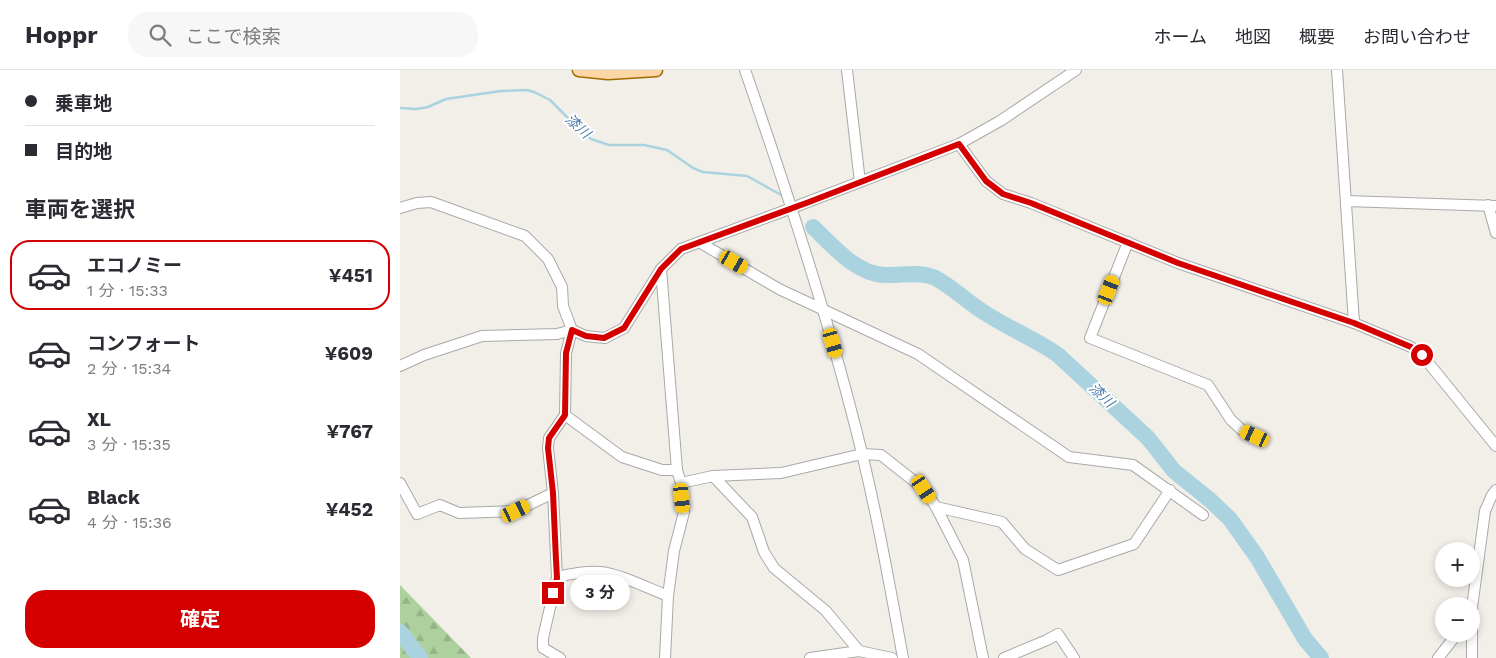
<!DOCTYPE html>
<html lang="ja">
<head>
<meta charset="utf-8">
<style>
  body { margin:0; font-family:"Work Sans","Noto Sans JP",sans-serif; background:#f7f7f7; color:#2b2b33; height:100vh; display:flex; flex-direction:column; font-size:19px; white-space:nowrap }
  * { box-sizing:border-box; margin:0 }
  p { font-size:16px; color:#7c7c81 }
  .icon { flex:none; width:28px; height:28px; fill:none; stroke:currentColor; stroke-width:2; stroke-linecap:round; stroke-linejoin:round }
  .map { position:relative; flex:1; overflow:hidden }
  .drawer { display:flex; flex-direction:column; background:#fff; width:400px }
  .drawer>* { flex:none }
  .banner { display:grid; align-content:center; height:110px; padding:0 25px; background:#fff }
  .fabs { position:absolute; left:1035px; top:472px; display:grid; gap:10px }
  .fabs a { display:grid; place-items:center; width:45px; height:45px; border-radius:50%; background:#fff; box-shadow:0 2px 8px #0003; font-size:25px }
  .end { position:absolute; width:22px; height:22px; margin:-11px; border:6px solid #d40000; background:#fff; box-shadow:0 0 0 2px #fff }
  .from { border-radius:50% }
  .bubble { position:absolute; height:35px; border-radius:18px; background:#fff; box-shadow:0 2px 8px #0003; font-size:16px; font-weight:700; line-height:35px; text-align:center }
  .car { position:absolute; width:15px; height:30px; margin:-15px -8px; border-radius:6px; box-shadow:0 0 4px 1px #0007; background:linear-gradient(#f5c518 24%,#345 0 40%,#f5c518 0 76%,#345 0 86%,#f5c518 0) }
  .banner b { display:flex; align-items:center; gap:18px; height:48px; font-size:19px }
  .banner b+b { border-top:1px solid #e1e1e2 }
  .banner i { width:12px; height:12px; background:#2b2b33 }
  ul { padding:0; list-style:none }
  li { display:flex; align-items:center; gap:15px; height:70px; margin:0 10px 8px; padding:0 15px; border:2px solid transparent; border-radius:20px }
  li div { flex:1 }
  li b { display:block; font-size:19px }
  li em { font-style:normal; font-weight:700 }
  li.current { border-color:#d40000 }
  li>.icon { width:45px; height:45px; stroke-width:1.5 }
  h2 { padding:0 25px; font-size:22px; line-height:60px }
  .button { display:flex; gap:10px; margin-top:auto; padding:10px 25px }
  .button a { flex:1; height:58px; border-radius:20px; background:#d40000; color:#fff; font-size:20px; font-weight:700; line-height:58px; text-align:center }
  header { display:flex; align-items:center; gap:30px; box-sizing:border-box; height:70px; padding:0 25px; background:#fff; border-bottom:1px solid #e1e1e2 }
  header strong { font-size:24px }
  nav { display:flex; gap:28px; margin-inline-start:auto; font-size:18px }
  .search { width:350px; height:45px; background:#f7f7f7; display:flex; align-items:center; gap:12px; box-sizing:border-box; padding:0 18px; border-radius:20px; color:#7c7c81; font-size:19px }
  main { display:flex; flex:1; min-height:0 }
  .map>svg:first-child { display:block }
  .forest { fill:url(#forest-firs) }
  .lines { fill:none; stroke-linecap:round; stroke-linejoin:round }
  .stream { stroke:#aad3df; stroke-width:2.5 }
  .river { stroke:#aad3df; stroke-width:16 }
  .minor-casing { stroke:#a9a9a9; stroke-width:12 }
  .major-casing { stroke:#a06b00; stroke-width:15 }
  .minor { stroke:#fff; stroke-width:10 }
  .major { stroke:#fcd6a4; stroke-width:12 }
  .route { stroke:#d40000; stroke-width:6 }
  .labels { text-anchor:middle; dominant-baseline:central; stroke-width:4; stroke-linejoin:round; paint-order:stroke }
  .water-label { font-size:14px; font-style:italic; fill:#4a7aab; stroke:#fff }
</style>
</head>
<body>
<header>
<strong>Hoppr</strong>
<div class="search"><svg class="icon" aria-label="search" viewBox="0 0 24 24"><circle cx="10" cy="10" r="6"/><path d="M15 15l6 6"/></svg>ここで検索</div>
<nav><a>ホーム</a><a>地図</a><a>概要</a><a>お問い合わせ</a></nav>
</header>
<main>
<section class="drawer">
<div class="banner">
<b><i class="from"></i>乗車地</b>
<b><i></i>目的地</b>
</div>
<h2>車両を選択</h2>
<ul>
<li class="current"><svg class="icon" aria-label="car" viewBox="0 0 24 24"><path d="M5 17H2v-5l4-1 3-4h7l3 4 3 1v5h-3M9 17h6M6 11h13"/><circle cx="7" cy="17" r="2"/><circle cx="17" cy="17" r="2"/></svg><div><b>エコノミー</b><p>1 分 · 15:33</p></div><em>¥451</em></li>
<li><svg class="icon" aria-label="car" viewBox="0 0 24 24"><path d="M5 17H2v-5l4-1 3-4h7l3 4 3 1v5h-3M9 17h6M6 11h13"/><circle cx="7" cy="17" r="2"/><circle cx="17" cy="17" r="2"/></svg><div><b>コンフォート</b><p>2 分 · 15:34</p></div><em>¥609</em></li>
<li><svg class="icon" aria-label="car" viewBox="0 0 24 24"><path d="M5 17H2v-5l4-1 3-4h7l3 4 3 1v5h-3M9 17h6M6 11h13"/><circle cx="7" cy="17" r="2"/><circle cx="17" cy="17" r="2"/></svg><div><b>XL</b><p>3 分 · 15:35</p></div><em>¥767</em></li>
<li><svg class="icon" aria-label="car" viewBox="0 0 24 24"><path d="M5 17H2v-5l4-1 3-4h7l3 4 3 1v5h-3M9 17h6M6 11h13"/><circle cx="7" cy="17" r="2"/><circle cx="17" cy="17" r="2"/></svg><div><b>Black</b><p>4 分 · 15:36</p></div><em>¥452</em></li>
</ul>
<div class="button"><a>確定</a></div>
</section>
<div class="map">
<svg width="1096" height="588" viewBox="0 0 1096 588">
  <defs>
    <pattern id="forest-firs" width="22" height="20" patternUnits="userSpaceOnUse" patternTransform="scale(1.25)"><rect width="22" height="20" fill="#add19e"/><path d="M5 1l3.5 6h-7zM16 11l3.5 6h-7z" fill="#95b388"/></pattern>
  </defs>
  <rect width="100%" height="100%" fill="#f2efe9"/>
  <!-- forest -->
  <polygon class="forest" points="0,515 71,588 0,588"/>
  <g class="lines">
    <!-- stream -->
    <polyline class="stream" points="0,38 16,39 28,37 46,29 101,21 127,20 134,22 150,30 181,61 191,69 209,75 244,75 267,80 293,98 303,102 347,106 383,126"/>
    <!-- river -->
    <g class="river">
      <path d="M413,157c20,19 42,46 71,48 16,1 33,-4 49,2 13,5 36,26 49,34 25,17 52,27 76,44l90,83 26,33 36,29 20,19 27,38 48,82 16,19"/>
      <polyline points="0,562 20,588"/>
    </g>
    <defs>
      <g id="minor">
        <path d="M345,0c39,112 76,225 106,340 22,82 37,165 52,248"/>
        <polyline points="447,0 460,112"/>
        <polyline points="937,0 954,253"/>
        <polyline points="559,74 586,111 603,124 631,133 778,193 954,253 1011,277 1022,285 1096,376"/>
        <polyline points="946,131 1096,136"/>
        <polyline points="1088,135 1096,163"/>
        <polyline points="0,138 17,133 31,132 125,166 148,189 162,217 163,236 172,260 186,266 205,268 224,258 261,199 281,179 392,138 559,74 600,51 676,0"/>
        <polyline points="299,172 379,219 518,284 669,387 733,395 803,445"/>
        <polyline points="728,172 690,268 808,315 831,350 842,360 855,366"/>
        <polyline points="261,199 277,400 281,413 284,442 274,481 268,526 265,588"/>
        <polyline points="0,296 24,285 82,266 157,264 172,260 166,283 165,345 149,368 148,378 153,423 157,507 143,568 143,578 160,588"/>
        <polyline points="165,345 222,387 262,400 277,400"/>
        <polyline points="313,406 352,447 364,482 374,498 426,541 459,581"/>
        <polyline points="0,413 17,444 40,435 59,443 116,441 153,423"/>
        <polyline points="281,413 313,406 381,403 462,384 481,385 524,419 536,437 563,490 583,588"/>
        <polyline points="536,437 602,452 625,479 658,500 734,474 770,420"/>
        <path d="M157,507c14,-3 28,-6 43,-5 18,1 50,17 68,24"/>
        <polyline points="1072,544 1072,588"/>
        <polyline points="1071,545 1085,441 1092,425 1096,420"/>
        <polyline points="410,588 459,581 492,588"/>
        <polyline points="604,588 647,570 658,564 674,588"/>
        <polyline points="1038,588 1057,564"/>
      </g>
      <polyline id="major" points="179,0 208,3 256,0"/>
    </defs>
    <!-- minor casing -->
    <use href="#minor" class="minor-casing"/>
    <!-- major casing -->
    <use href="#major" class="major-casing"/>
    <!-- minor -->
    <use href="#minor" class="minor"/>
    <!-- major -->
    <use href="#major" class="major"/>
  </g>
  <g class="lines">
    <!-- route -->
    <polyline class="route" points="153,523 157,508 156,490 153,423 148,378 149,368 165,345 166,283 172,260 186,266 204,268 224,258 261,199 281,179 409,132 559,74 586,111 603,124 631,133 778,193 954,253 1011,277 1022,285"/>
  </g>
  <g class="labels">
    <!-- water labels -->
    <g class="water-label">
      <text transform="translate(178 56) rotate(42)">漆川</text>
      <text transform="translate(702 325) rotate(43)">漆川</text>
    </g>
  </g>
</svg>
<div class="fabs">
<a>+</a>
<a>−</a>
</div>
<i class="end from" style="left:1022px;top:285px"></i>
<i class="end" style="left:153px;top:523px"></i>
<div class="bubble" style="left:170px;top:505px;width:60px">3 分</div>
<i class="car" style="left:334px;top:192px;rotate:120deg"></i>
<i class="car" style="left:709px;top:220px;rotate:21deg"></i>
<i class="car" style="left:433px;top:273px;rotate:164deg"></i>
<i class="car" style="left:855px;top:366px;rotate:295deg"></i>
<i class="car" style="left:524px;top:419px;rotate:146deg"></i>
<i class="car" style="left:282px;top:428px;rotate:174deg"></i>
<i class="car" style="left:116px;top:441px;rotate:64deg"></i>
</div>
</main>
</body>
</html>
